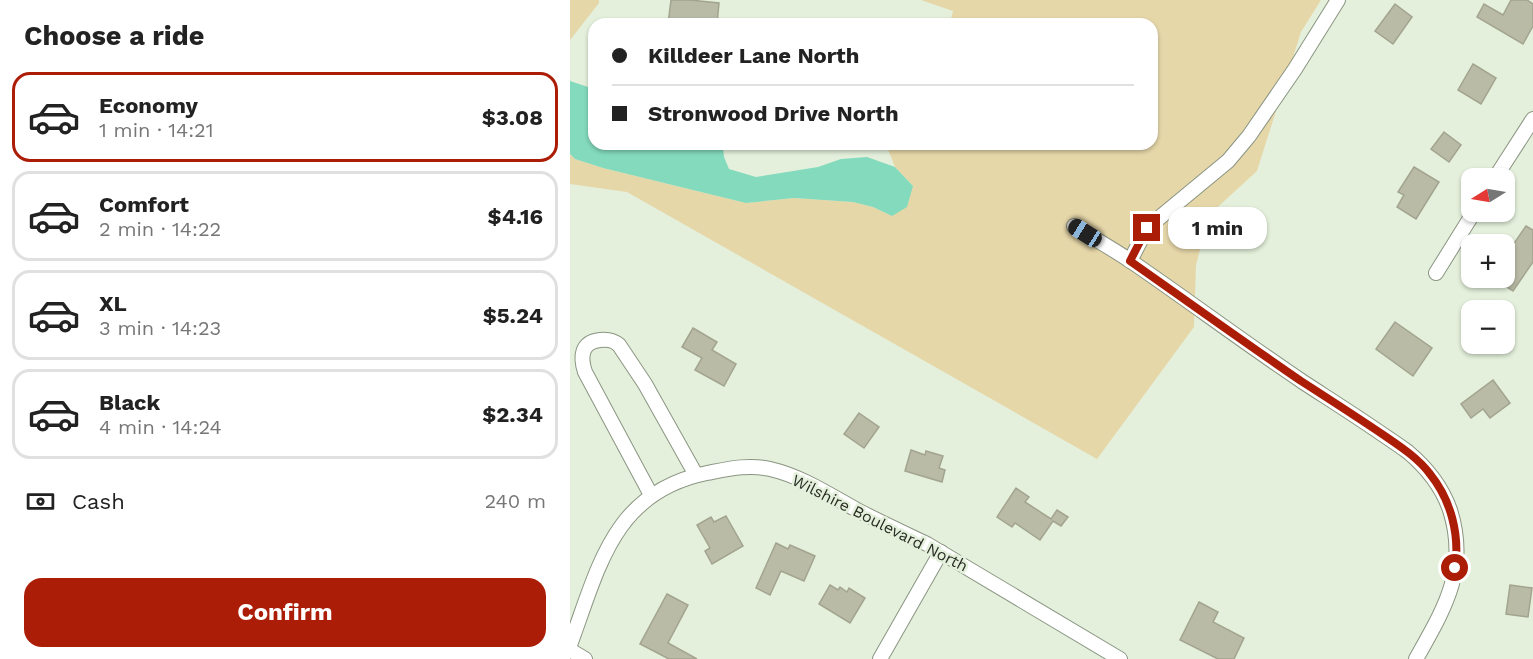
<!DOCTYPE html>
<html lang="en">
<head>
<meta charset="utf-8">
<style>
  body { margin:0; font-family:"Work Sans",sans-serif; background:#f2f2f2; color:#222; height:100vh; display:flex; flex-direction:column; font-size:22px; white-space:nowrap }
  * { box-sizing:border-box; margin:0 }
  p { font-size:20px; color:#767676 }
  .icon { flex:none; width:33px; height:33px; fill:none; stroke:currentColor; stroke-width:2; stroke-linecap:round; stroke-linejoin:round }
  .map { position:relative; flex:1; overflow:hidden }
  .drawer { display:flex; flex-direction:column; background:#fff; width:570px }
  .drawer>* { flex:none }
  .banner { position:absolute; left:18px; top:18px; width:570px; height:132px; border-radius:18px; box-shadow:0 2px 4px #0004; display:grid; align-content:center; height:132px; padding:0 24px; background:#fff }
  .needle { width:39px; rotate:259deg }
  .tools { position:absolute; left:891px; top:168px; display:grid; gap:12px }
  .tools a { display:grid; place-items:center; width:54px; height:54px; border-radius:12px; background:#fff; box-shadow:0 2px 4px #0004; font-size:30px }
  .end { position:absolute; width:27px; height:27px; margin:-14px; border:8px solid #ac1d07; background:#fff; box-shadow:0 0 0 3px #fff }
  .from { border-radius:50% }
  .bubble { position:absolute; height:42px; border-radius:18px; background:#fff; box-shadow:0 2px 4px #0004; font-size:20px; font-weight:700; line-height:42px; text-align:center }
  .car { position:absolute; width:18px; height:36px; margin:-18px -9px; border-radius:8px; box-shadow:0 0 4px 2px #0007; background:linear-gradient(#222 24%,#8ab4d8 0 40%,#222 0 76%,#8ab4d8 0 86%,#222 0) }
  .banner b { display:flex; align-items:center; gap:21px; height:57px; font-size:22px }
  .banner b+b { border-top:2px solid #e0e0e0 }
  .banner i { width:15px; height:15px; background:#222 }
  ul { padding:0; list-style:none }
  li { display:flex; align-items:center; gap:18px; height:90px; margin:0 12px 9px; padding:0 12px; border:3px solid #e0e0e0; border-radius:18px }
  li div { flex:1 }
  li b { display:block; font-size:22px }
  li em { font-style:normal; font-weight:700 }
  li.active { border-color:#ac1d07 }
  li>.icon { width:54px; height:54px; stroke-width:1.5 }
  h2 { padding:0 24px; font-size:27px; line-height:72px }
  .pay { display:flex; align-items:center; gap:15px; height:66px; padding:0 24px; font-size:22px }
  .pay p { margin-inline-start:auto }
  .cta { display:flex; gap:12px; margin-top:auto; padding:12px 24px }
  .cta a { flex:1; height:69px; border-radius:18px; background:#ac1d07; color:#fff; font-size:24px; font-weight:700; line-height:69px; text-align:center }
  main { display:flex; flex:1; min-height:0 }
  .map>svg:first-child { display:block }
  .green { fill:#e6d7a9 }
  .water { fill:#83dabd }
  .building { fill:#babba6; stroke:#a2a48f; stroke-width:1.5 }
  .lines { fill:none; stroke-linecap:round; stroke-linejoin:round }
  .street-casing { stroke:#8a9582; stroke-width:16 }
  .street { stroke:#fff; stroke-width:14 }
  .route { stroke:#ac1d07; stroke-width:8 }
  .labels { text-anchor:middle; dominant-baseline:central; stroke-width:5; stroke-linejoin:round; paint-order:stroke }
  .street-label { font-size:16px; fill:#282c24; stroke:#e4f0db }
</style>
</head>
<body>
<main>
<section class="drawer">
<h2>Choose a ride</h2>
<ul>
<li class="active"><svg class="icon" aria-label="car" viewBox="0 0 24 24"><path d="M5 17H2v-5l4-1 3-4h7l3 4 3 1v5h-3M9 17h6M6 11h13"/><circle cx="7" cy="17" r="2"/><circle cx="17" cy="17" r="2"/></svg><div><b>Economy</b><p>1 min · 14:21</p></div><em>$3.08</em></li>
<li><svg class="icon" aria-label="car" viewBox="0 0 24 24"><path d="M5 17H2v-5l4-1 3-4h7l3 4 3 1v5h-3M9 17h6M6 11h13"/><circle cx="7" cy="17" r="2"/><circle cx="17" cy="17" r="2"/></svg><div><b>Comfort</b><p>2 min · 14:22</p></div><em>$4.16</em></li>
<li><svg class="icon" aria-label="car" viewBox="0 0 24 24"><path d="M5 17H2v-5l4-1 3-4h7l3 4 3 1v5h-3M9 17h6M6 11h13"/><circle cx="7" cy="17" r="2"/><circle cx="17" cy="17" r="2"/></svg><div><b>XL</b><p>3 min · 14:23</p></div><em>$5.24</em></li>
<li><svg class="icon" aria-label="car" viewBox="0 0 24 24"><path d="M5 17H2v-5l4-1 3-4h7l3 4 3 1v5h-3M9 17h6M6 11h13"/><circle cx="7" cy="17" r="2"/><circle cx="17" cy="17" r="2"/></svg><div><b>Black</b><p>4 min · 14:24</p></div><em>$2.34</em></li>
</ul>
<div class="pay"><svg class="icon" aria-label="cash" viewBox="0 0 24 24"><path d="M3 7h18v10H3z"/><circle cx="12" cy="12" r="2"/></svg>Cash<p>240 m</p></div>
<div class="cta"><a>Confirm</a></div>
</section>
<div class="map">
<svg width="963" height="659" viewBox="0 0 963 659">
  <rect width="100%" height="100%" fill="#e4f0db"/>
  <!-- green -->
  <g class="green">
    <polygon points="0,0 29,0 29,3 0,40"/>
    <polygon points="351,0 751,0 731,32 687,171 639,215 626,265 624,327 527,459 57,192 0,184 0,154 5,159 33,168 176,203 224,198 283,202 303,207 322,216 343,186 325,167 316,144 582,144 582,24 380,24 383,11"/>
  </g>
  <!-- water -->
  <polygon class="water" points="0,81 24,89 24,144 149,144 153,148 154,157 159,169 186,177 248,167 271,159 297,157 325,167 343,186 337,207 322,216 303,207 283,202 224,198 176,203 33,168 5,159 0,154"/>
  <!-- building -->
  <g class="building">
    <polygon points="101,0 120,0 149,3 147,24 98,24"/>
    <polygon points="941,0 957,0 963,4 963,26 953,44 907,17 914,4 933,15"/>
    <polygon points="825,4 842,17 823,44 805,31"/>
    <polygon points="903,64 926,78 911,104 888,90"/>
    <polygon points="874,132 891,145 879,162 861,149"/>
    <polygon points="844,167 869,182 846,219 827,207 834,195 828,192"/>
    <polygon points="956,226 963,230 963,262 943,291 934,285 934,258"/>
    <polygon points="825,322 862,348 843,376 806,349"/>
    <polygon points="123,328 147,342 142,350 166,364 154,386 125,370 132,358 112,347"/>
    <polygon points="923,380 940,403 920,418 913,409 901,418 891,404"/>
    <polygon points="289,413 309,427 294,448 274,434"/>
    <polygon points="341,450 355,455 356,451 373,456 369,468 375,470 372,482 335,471"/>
    <polygon points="446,488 459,497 455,502 481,519 487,510 498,517 491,526 483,521 470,540 445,523 442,527 427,517"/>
    <polygon points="156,516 173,546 142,564 135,551 140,548 127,525 141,517 144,522"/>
    <polygon points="206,543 218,549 220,545 245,556 234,581 211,571 200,595 186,588"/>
    <polygon points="260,585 268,590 270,587 277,592 279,588 295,598 280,623 249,604"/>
    <polygon points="940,585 962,588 958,617 936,614"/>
    <polygon points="97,594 118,605 98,643 127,659 99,659 70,644"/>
    <polygon points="629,602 648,612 643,622 674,638 664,659 648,659 610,640"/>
  </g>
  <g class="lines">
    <defs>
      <g id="street">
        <polyline points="925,178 963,119"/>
        <path d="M504,226c19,12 39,23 58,36 57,39 113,81 171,120 26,17 53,34 79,52 9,6 18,12 26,18 19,16 34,35 42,58 19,60 -6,99 -34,149"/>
        <polyline points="560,261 577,228 658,161 679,136 725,69 768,0"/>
        <polyline points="866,273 904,212"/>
        <path d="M81,495l-66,-123c-5,-15 -4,-30 15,-32 8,-1 13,0 19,5l26,39 51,91"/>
        <path d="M0,645c29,-78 43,-153 137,-172 21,-4 42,-9 63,-4 31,7 60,26 87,41 23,12 47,23 70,34l193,115"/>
        <polyline points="0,650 15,659"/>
        <polyline points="310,659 371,552"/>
      </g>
    </defs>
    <!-- street casing -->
    <use href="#street" class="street-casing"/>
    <!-- street -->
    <use href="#street" class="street"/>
  </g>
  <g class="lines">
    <!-- route -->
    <path class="route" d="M577,228l-17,33c57,40 114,81 171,120 28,18 56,36 84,55 16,11 33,22 45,38 21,26 30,61 25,94"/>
  </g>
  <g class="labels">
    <!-- street labels -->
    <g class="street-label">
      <text transform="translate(310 523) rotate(27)">Wilshire Boulevard North</text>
    </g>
  </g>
</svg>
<div class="tools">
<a><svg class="needle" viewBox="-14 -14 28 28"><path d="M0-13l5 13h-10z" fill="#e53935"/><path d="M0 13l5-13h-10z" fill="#767676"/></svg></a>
<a>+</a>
<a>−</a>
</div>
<i class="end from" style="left:885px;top:568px"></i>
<i class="end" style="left:577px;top:228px"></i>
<div class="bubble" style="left:598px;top:207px;width:99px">1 min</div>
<i class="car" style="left:515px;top:233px;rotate:302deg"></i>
<div class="banner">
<b><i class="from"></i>Killdeer Lane North</b>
<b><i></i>Stronwood Drive North</b>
</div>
</div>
</main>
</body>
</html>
